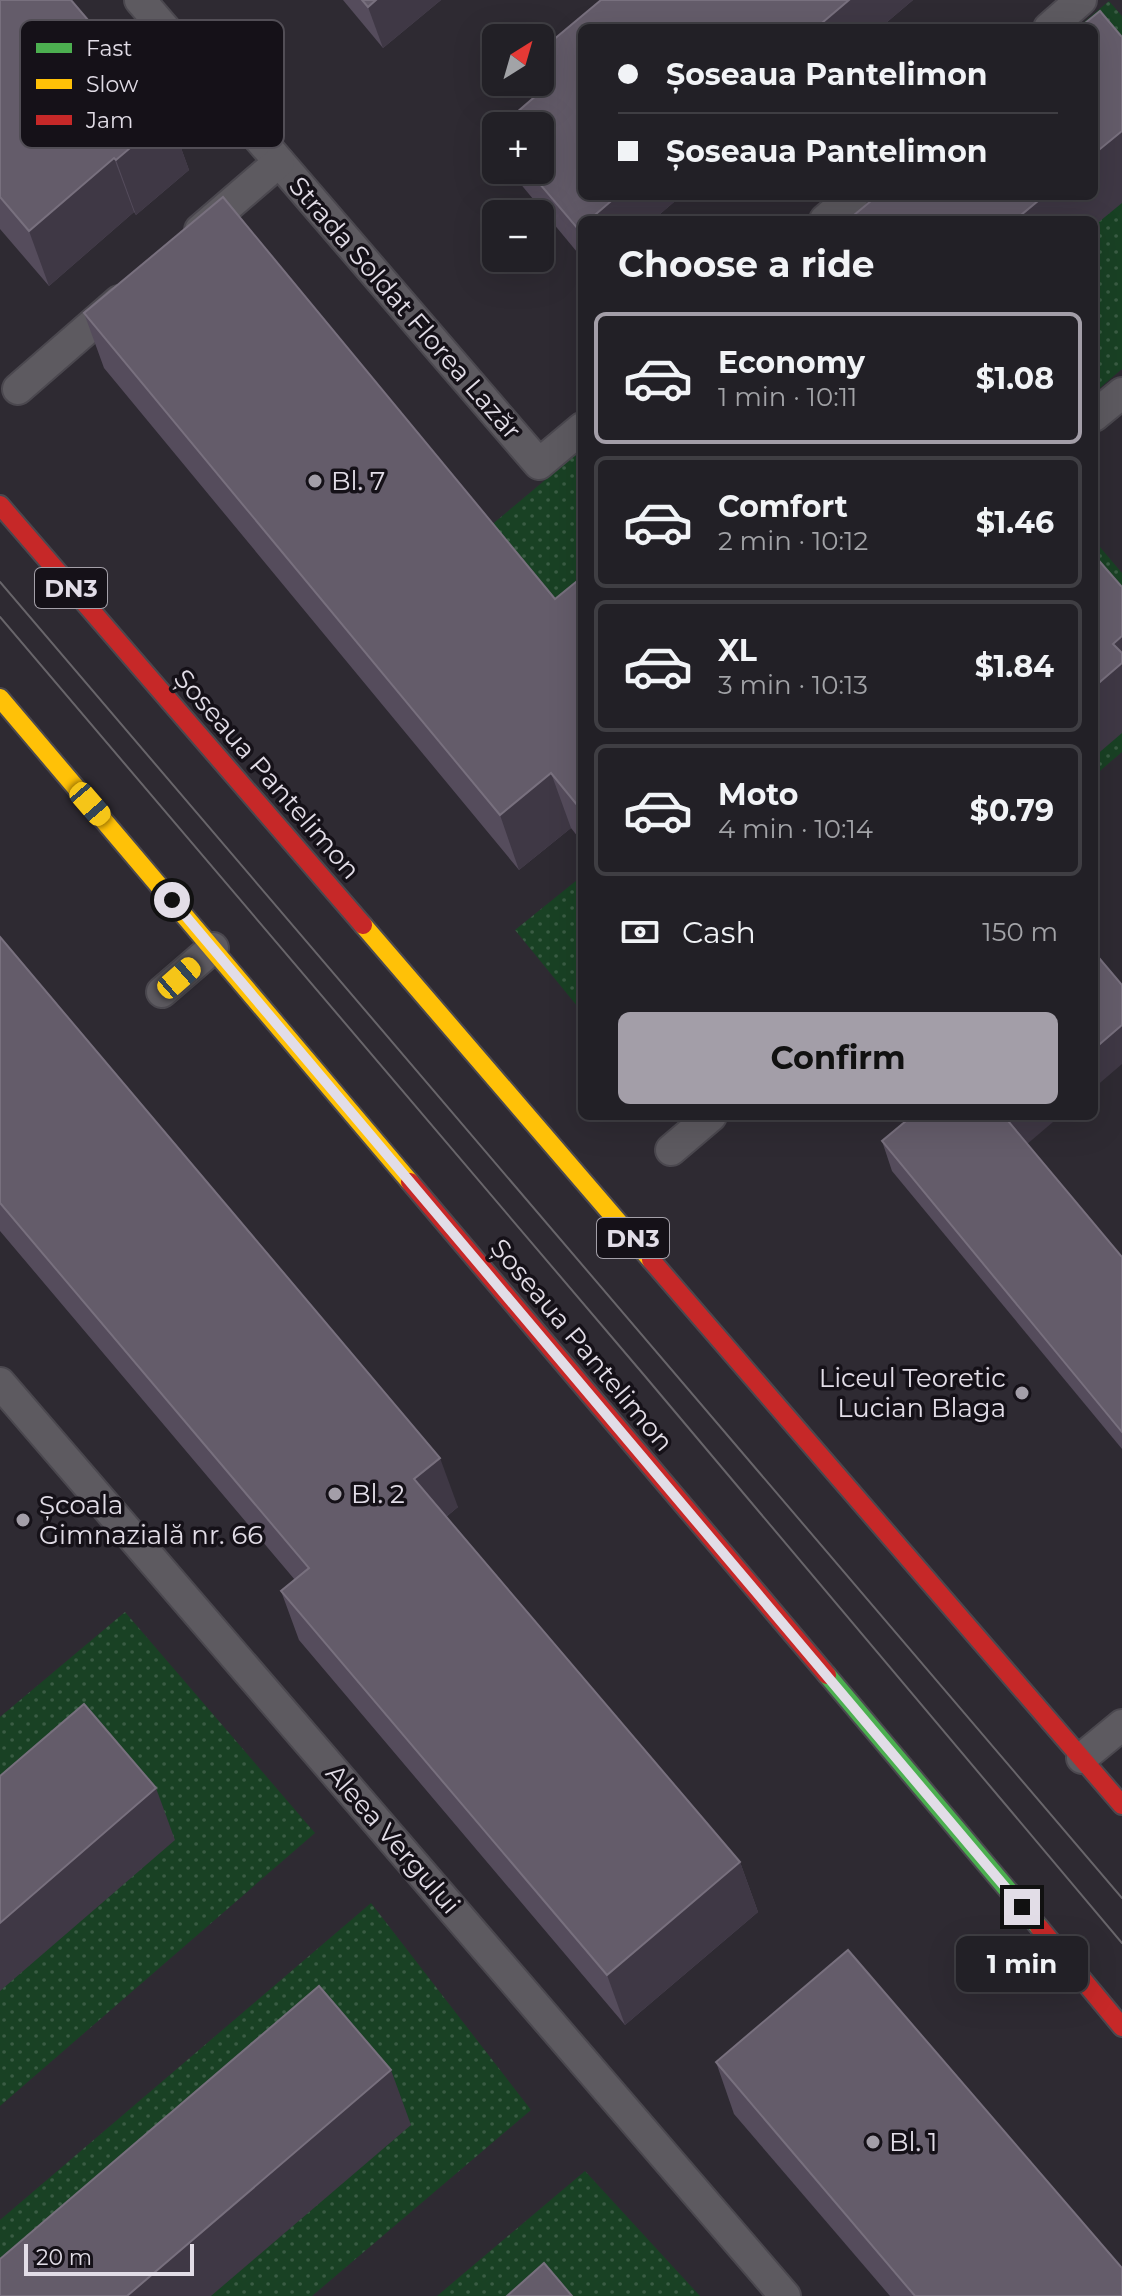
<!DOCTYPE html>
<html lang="en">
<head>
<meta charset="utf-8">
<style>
  body { margin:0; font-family:Montserrat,sans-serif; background:#2e2d32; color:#f1f3f6; height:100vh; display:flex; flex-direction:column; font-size:30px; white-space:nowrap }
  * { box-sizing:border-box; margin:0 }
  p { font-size:26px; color:#a2a3a7 }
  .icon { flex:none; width:44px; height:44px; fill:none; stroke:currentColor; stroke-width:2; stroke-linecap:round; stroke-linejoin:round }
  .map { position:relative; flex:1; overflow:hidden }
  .side { position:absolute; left:578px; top:216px; width:520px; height:904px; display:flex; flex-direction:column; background:#222026; border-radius:12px; box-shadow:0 8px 32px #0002,0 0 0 2px #3f3e43 }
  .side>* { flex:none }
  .banner { position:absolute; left:578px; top:24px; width:520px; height:176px; border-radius:12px; box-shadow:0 8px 32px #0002,0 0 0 2px #3f3e43; display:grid; align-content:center; height:176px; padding:0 40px; background:#222026 }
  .needle { width:52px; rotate:37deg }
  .tools { position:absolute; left:482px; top:24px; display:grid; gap:16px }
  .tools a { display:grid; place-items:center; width:72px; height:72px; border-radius:12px; background:#222026; box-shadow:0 8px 32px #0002,0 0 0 2px #3f3e43; font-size:40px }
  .scale { position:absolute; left:24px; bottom:20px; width:170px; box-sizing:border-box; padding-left:8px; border:4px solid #e2dde7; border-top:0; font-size:22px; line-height:28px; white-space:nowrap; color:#e2dde7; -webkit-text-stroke:6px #151118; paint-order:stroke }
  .end { position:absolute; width:36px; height:36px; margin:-18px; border:10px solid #e2dde7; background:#111; box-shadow:0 0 0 4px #111 }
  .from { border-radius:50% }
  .bubble { position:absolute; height:56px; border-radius:12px; background:#222026; box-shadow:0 8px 32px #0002,0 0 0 2px #3f3e43; font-size:26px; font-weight:700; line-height:56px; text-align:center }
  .car { position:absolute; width:24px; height:48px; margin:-24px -12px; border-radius:10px; box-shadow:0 0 6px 2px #0007; background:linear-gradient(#f5c518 24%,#345 0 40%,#f5c518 0 76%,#345 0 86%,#f5c518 0) }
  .banner b { display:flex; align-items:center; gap:28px; height:76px; font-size:30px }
  .banner b+b { border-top:2px solid #3f3e43 }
  .banner i { width:20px; height:20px; background:#f1f3f6 }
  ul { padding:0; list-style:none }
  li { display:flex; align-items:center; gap:24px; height:132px; margin:0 16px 12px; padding:0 24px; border:4px solid #3f3e43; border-radius:12px }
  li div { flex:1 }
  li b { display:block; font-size:30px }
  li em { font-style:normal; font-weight:700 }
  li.selected { border-color:#a39ea8 }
  li>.icon { width:72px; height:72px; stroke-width:1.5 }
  h2 { padding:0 40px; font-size:36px; line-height:96px }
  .pay { display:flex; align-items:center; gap:20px; height:88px; padding:0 40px; font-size:30px }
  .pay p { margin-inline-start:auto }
  .primary-button { display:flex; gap:16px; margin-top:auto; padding:16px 40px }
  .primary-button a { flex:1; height:92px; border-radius:12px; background:#a39ea8; color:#111; font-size:32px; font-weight:700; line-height:92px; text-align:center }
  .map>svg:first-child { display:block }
  .grass { fill:url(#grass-dots) }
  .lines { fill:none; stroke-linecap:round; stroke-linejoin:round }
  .lane-casing { stroke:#4b484f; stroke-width:34 }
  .fast-casing { stroke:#4b484f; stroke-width:22 }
  .slow-casing { stroke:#4b484f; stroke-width:22 }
  .jam-casing { stroke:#4b484f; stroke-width:22 }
  .lane { stroke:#5d5a60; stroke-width:30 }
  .fast { stroke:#4caf50; stroke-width:18 }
  .slow { stroke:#ffc107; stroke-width:18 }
  .jam { stroke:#c62828; stroke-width:18 }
  .tram { stroke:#68656a; stroke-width:2 }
  .wall { fill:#554c5c }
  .shaded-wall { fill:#3f3845 }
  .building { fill:#645c6a; stroke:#78707e; stroke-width:2 }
  .route { stroke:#e2dde7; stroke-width:10 }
  .poi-dot { fill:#a39ea8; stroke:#151118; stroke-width:3 }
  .labels { text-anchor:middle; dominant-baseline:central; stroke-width:7; stroke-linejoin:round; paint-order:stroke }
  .shield { fill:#151118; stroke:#a4a0a9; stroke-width:2 }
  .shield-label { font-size:24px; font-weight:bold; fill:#e2dde7 }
  .street-label { font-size:26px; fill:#e2dde7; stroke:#151118 }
  .poi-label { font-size:26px; fill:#e2dde7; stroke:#151118; text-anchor:start }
  .key { fill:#151118; stroke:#524e56; stroke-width:2 }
  .key-label { font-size:22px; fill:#e2dde7 }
</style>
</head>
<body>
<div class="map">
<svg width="1122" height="2296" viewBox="0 0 1122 2296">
  <defs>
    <pattern id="grass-dots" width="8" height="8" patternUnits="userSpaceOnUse" patternTransform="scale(2)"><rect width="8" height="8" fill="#194124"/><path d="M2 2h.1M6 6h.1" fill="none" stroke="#3a5c44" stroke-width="1.8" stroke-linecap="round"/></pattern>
  </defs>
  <rect width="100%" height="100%" fill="#2e2a32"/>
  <!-- grass -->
  <g class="grass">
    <polygon points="1109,1 1122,16 1122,369 1094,393 1094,220 851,220 1094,196 1094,28 1077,28"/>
    <polygon points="582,449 582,636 489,527"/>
    <polygon points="1094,540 1122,573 1122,752 1094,776"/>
    <polygon points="582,876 582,1012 515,930"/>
    <polygon points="125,1612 315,1833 0,2106 0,1717"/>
    <polygon points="371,1903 531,2110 312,2296 0,2296 0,2220"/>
    <polygon points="585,2171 700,2296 437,2296"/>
  </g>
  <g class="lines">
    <defs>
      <g id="lane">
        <polyline points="140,0 539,464 582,428"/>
        <polyline points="1049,28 1081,0"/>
        <polyline points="825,220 853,196"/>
        <polyline points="200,230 279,162"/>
        <polyline points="18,389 119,301"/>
        <polyline points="1094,416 1122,393"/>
        <polyline points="162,992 213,948"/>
        <polyline points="671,1150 711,1116"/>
        <polyline points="0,1383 785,2296"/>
        <polyline points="1082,1758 1122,1725"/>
      </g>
      <polyline id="fast" points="827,1675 1039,1927"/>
      <g id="slow">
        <polyline points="0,698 410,1182"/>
        <polyline points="363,925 651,1260"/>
      </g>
      <g id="jam">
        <polyline points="0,505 363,925"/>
        <polyline points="410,1182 827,1675"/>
        <polyline points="651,1260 1122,1805"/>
        <polyline points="1039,1927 1122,2027"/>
      </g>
    </defs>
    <!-- lane casing -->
    <use href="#lane" class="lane-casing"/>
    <!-- fast casing -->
    <use href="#fast" class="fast-casing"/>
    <!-- slow casing -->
    <use href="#slow" class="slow-casing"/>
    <!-- jam casing -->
    <use href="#jam" class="jam-casing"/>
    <!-- lane -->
    <use href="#lane" class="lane"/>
    <!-- fast -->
    <use href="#fast" class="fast"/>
    <!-- slow -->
    <use href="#slow" class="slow"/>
    <!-- jam -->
    <use href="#jam" class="jam"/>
    <!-- tram -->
    <g class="tram">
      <polyline points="0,582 1122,1898"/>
      <polyline points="0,617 644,1375 1122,1943"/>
    </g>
  </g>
  <!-- wall -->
  <g class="wall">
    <polygon points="0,0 169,115 189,170 136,215 134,212 49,286 0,229"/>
    <polygon points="343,0 441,0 383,48"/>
    <polygon points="601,0 913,0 880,28 582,28 582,196 681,196 653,220 582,220 582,258 509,170 540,170 540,126 501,126 546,88 540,73 540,51"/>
    <polygon points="84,313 555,599 582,577 582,842 571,828 519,870 104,368"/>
    <polygon points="0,937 458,1507 446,1517 740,1862 758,1912 625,2025 299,1640 281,1591 295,1580 0,1231"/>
    <polygon points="882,1141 1027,1144 1122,1257 1122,1449 892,1171"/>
    <polygon points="716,2062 1122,2296 890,2296 734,2114"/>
  </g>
  <!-- shaded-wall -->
  <g class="shaded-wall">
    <polygon points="376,0 441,0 383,48 368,7"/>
    <polygon points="849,0 913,0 880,28 816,28"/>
    <polygon points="169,115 189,170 136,215 116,160"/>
    <polygon points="1122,131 1122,203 1094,226 1094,220 1015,220 1044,196 1094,196 1094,154"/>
    <polygon points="114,158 134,212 49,286 29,231"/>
    <polygon points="617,196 681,196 653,220 589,220"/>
    <polygon points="582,226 582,241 578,229"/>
    <polygon points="1122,636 1122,733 1094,757 1094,687 1113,644"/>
    <polygon points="551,773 571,828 519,870 500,815"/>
    <polygon points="1122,1025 1122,1064 1094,1088 1094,1049"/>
    <polygon points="1014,1116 1060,1116 1019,1151 1008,1121"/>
    <polygon points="440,1458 458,1507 432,1528 414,1479"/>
    <polygon points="156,1788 175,1840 0,1991 0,1923"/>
    <polygon points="740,1862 758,1912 625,2025 607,1975"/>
    <polygon points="391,2070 411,2125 211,2296 127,2296"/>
  </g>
  <!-- building -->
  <g class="building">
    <polygon points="0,0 71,0 169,115 116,160 114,158 29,231 0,197"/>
    <polygon points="362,0 376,0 368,7"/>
    <polygon points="601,0 849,0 816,28 582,28 582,196 617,196 589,220 582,220 582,226 578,229 528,170 540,170 540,126 501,126 553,81 540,64 540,51"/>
    <polygon points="1100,11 1122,37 1122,131 1094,154 1094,28 1079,28"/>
    <polygon points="877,196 1044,196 1015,220 848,220"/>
    <polygon points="223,197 555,599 582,577 582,811 551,773 500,815 84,313"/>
    <polygon points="1094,555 1122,587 1122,636 1113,644 1122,653 1122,663 1094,687"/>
    <polygon points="0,937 440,1458 414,1479 740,1862 607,1975 281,1591 309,1568 0,1203"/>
    <polygon points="1094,952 1122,985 1122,1025 1094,1049"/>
    <polygon points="912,1116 1014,1116 1008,1121 1122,1257 1122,1432 882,1141"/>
    <polygon points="84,1704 156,1788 0,1923 0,1776"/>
    <polygon points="848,1950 1122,2268 1122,2296 915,2296 716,2062"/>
    <polygon points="319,1986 391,2070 127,2296 0,2296 0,2259"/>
    <polygon points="544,2263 572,2296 507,2296"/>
  </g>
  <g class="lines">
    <!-- route -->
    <polyline class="route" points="172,900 1022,1907"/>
  </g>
  <!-- markers -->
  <g class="poi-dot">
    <circle cx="315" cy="481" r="8"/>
    <circle cx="1022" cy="1393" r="8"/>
    <circle cx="335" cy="1494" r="8"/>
    <circle cx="23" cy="1520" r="8"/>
    <circle cx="873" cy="2142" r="8"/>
  </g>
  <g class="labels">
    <!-- shield labels -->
    <g class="shield">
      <rect x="35" y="568" width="72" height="40" rx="6"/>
      <rect x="597" y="1218" width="72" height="40" rx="6"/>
    </g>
    <g class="shield-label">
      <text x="71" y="588">DN3</text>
      <text x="633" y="1238">DN3</text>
    </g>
    <!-- street labels -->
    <g class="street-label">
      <text transform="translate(405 308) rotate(49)">Strada Soldat Florea Lazăr</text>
      <text transform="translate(267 774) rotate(49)">Șoseaua Pantelimon</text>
      <text transform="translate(582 1345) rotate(50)">Șoseaua Pantelimon</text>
      <text transform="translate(393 1839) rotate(49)">Aleea Vergului</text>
    </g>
    <!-- poi labels -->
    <g class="poi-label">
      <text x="331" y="481">Bl. 7</text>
      <text x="1006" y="1378" text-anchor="end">Liceul Teoretic<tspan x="1006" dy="30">Lucian Blaga</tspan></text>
      <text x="351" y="1494">Bl. 2</text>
      <text x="39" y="1505">Școala<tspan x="39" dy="30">Gimnazială nr. 66</tspan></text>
      <text x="889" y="2142">Bl. 1</text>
    </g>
  </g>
  <!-- legend -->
  <rect x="20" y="20" width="264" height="128" rx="12" class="key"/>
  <rect x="36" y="43" width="36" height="10" fill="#4caf50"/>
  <rect x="36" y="79" width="36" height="10" fill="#ffc107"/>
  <rect x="36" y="115" width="36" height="10" fill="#c62828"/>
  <g class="key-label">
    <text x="86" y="56">Fast</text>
    <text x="86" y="92">Slow</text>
    <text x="86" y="128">Jam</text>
  </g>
</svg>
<div class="tools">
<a><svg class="needle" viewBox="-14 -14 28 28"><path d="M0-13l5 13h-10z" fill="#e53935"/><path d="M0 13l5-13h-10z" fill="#a2a3a7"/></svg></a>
<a>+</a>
<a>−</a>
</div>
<div class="scale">20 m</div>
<i class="end from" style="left:172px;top:900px"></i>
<i class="end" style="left:1022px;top:1907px"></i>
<div class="bubble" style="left:956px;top:1936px;width:132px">1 min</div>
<i class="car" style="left:90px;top:804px;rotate:139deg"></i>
<i class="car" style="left:179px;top:978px;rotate:49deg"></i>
<div class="banner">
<b><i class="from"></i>Șoseaua Pantelimon</b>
<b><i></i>Șoseaua Pantelimon</b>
</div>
<section class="side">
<h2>Choose a ride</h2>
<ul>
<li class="selected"><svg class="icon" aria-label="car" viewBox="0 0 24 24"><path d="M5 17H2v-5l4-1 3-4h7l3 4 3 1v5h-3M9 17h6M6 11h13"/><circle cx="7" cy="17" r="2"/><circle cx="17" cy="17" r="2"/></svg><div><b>Economy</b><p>1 min · 10:11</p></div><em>$1.08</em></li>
<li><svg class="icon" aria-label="car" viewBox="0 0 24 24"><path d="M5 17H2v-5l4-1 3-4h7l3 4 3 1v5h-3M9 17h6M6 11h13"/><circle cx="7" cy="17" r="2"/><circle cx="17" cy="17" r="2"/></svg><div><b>Comfort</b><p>2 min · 10:12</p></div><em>$1.46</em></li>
<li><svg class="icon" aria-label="car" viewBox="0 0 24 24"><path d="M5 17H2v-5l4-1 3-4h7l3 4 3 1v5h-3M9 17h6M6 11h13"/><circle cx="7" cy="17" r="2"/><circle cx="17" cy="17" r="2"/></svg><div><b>XL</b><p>3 min · 10:13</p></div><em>$1.84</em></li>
<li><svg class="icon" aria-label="car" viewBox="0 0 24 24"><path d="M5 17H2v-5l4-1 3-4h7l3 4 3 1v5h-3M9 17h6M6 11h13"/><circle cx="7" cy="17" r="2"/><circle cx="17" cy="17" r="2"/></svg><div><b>Moto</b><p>4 min · 10:14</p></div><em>$0.79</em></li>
</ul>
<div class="pay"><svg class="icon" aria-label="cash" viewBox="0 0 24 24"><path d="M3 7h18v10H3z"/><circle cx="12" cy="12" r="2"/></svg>Cash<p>150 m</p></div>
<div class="primary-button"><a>Confirm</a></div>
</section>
</div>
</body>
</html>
